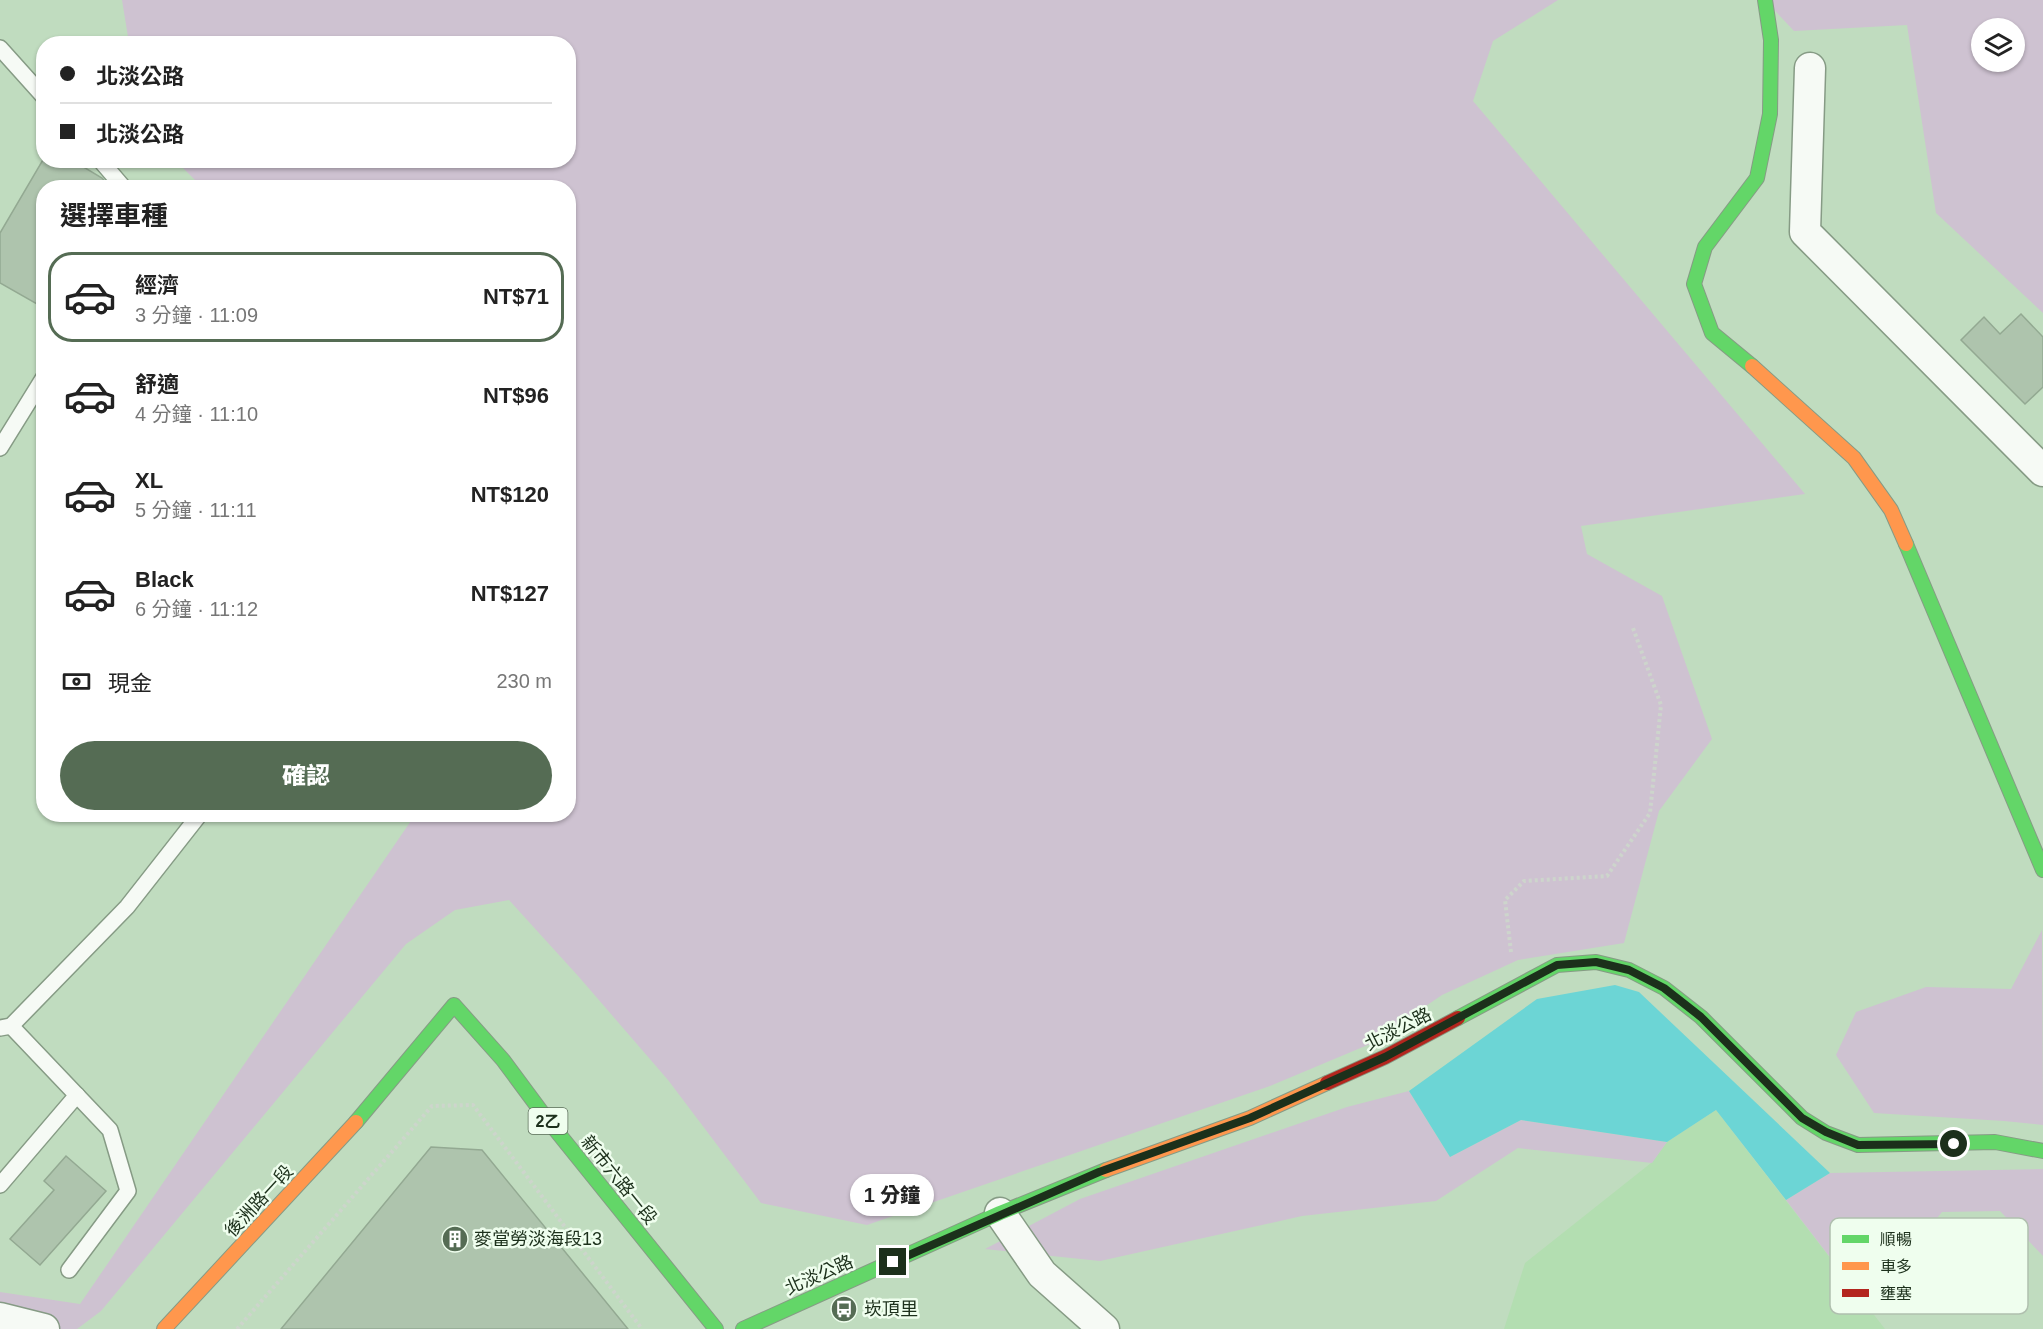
<!DOCTYPE html>
<html lang="zh-TW">
<head>
<meta charset="utf-8">
<style>
  body { margin:0; font-family:Helvetica,"Noto Sans TC",sans-serif; background:#f6f6f6; color:#222; height:100vh; display:flex; flex-direction:column; font-size:22px; white-space:nowrap }
  * { box-sizing:border-box; margin:0 }
  p { font-size:20px; color:#767676 }
  .icon { flex:none; width:33px; height:33px; fill:none; stroke:currentColor; stroke-width:2; stroke-linecap:round; stroke-linejoin:round }
  .map { position:relative; flex:1; overflow:hidden }
  .sheet { position:absolute; left:36px; top:180px; width:540px; height:642px; display:flex; flex-direction:column; background:#fff; border-radius:24px; box-shadow:0 2px 4px #0004 }
  .sheet>* { flex:none }
  .top-card { position:absolute; left:36px; top:36px; width:540px; height:132px; border-radius:24px; box-shadow:0 2px 4px #0004; display:grid; align-content:center; height:132px; padding:0 24px; background:#fff }
  .buttons { position:absolute; left:1971px; top:18px; display:grid; gap:12px }
  .buttons a { display:grid; place-items:center; width:54px; height:54px; border-radius:50%; background:#fff; box-shadow:0 2px 4px #0004; font-size:30px }
  .end { position:absolute; width:27px; height:27px; margin:-14px; border:8px solid #1c301b; background:#fff; box-shadow:0 0 0 3px #fff }
  .from { border-radius:50% }
  .bubble { position:absolute; height:42px; border-radius:21px; background:#fff; box-shadow:0 2px 4px #0004; font-size:20px; font-weight:800; line-height:42px; text-align:center }
  .top-card b { display:flex; align-items:center; gap:21px; height:57px; font-size:22px }
  .top-card b+b { border-top:2px solid #e0e0e0 }
  .top-card i { width:15px; height:15px; background:#222 }
  ul { padding:0; list-style:none }
  li { display:flex; align-items:center; gap:18px; height:90px; margin:0 12px 9px; padding:0 12px; border:3px solid transparent; border-radius:24px }
  li div { flex:1 }
  li b { display:block; font-size:22px }
  li em { font-style:normal; font-weight:800 }
  li.active { border-color:#556c54 }
  li>.icon { width:54px; height:54px; stroke-width:1.5 }
  h2 { padding:0 24px; font-size:27px; line-height:72px }
  .pay { display:flex; align-items:center; gap:15px; height:66px; padding:0 24px; font-size:22px }
  .pay p { margin-inline-start:auto }
  .cta { display:flex; gap:12px; margin-top:auto; padding:12px 24px }
  .cta a { flex:1; height:69px; border-radius:36px; background:#556c54; color:#fff; font-size:24px; font-weight:800; line-height:69px; text-align:center }
  .map>svg:first-child { display:block }
  .built { fill:#b3deb1 }
  .green { fill:#cec2d1; fill-rule:evenodd }
  .water { fill:#6cd5d5 }
  .building { fill:#aec4ad; stroke:#93a992; stroke-width:1.5 }
  .lines { fill:none; stroke-linecap:round; stroke-linejoin:round }
  .lane-casing { stroke:#869b85; stroke-width:18 }
  .street-casing { stroke:#869b85; stroke-width:33 }
  .fast-casing { stroke:#869b85; stroke-width:16 }
  .slow-casing { stroke:#869b85; stroke-width:16 }
  .jam-casing { stroke:#869b85; stroke-width:16 }
  .path { stroke:#cdd5cc; stroke-width:4; stroke-dasharray:3 3; stroke-linecap:butt }
  .lane { stroke:#f6faf5; stroke-width:15 }
  .street { stroke:#f6faf5; stroke-width:30 }
  .fast { stroke:#63d668; stroke-width:14 }
  .slow { stroke:#ff974d; stroke-width:14 }
  .jam { stroke:#b3261e; stroke-width:14 }
  .route { stroke:#1c301b; stroke-width:8 }
  .labels { text-anchor:middle; dominant-baseline:central; stroke-width:5; stroke-linejoin:round; paint-order:stroke }
  .shield { fill:#effeee; stroke:#5b6e5a; stroke-width:1.5 }
  .shield-label { font-size:16px; font-weight:bold; fill:#1c301b }
  .street-label { font-size:18px; fill:#1c301b; stroke:#effeee }
  .poi-label { font-size:18px; fill:#1c301b; stroke:#effeee; text-anchor:start }
  .key { fill:#effeee; stroke:#b0c0af; stroke-width:1.5 }
  .key-label { font-size:16px; fill:#1c301b }
</style>
</head>
<body>
<div class="map">
<svg width="2043" height="1329" viewBox="0 0 2043 1329">
  <rect width="100%" height="100%" fill="#c0dcbf"/>
  <!-- built -->
  <polygon class="built" points="1716,1110 1885,1329 1504,1329 1525,1263 1651,1163 1667,1142"/>
  <!-- green -->
  <g class="green">
    <polygon points="122,0 1558,0 1493,41 1473,101 1805,494 1581,526 1587,554 1662,596 1712,739 1659,811 1624,943 1518,960 1442,995 1370,1044 1270,1086 867,1225 761,1203 668,1080 579,977 509,900 455,910 406,944 101,1311 77,1329 0,1329 0,1292 80,1304 415,815 568,814 568,188 202,187 176,161 568,160 568,44 129,43"/>
    <path d="M1765,0h278v313l-107,-100 -29,-188 -113,6zM1982,28h32v34h-32z"/>
    <polygon points="2042,930 2043,1125 2004,1121 1874,1113 1836,1055 1856,1012 1926,987 2011,989"/>
    <polygon points="1409,1091 1450,1157 1521,1120 1667,1142 1652,1163 1518,1148 1436,1201 1302,1216 1100,1261 985,1249 1080,1199 1347,1107"/>
    <polygon points="2043,1169 2043,1256 2000,1211 1942,1212 1866,1304 1786,1200 1830,1173"/>
  </g>
  <!-- water -->
  <polygon class="water" points="1615,985 1639,992 1830,1173 1786,1200 1716,1110 1667,1142 1521,1120 1450,1157 1409,1091 1537,999"/>
  <!-- building -->
  <g class="building">
    <polygon points="44,158 44,160 72,160 102,178 111,188 44,188 44,308 0,283 0,233"/>
    <polygon points="2021,314 2043,337 2043,387 2025,404 1961,340 1984,317 2000,334"/>
    <polygon points="431,1147 482,1150 628,1329 281,1329"/>
    <polygon points="66,1156 106,1191 40,1265 10,1239 54,1190 44,1181"/>
  </g>
  <g class="lines">
    <defs>
      <g id="lane">
        <polyline points="0,48 44,97"/>
        <polyline points="100,160 124,188"/>
        <polyline points="0,448 44,377"/>
        <polyline points="11,1026 110,1130 128,1191 69,1270"/>
        <polyline points="0,1028 11,1026 127,907 200,814"/>
        <polyline points="0,1185 77,1095"/>
      </g>
      <g id="street">
        <polyline points="1810,68 1805,232 2043,471"/>
        <polyline points="1000,1213 1042,1274 1104,1329"/>
        <polyline points="0,1318 44,1329"/>
      </g>
      <g id="fast">
        <polyline points="1752,366 1712,333 1694,284 1705,247 1757,178 1770,114 1771,40 1765,0"/>
        <polyline points="1906,544 2043,870"/>
        <polyline points="1458,1018 1557,965 1596,962 1629,970 1664,988 1701,1017 1802,1118 1826,1133 1858,1145 1995,1142 2043,1151"/>
        <polyline points="356,1122 454,1005 503,1060 546,1118 716,1329"/>
        <polyline points="743,1329 1000,1213 1106,1170"/>
      </g>
      <g id="slow">
        <polyline points="1752,366 1854,458 1891,510 1906,544"/>
        <polyline points="1106,1170 1250,1118 1327,1083"/>
        <polyline points="164,1329 356,1122"/>
      </g>
      <polyline id="jam" points="1327,1083 1385,1057 1458,1018"/>
    </defs>
    <!-- lane casing -->
    <use href="#lane" class="lane-casing"/>
    <!-- street casing -->
    <use href="#street" class="street-casing"/>
    <!-- fast casing -->
    <use href="#fast" class="fast-casing"/>
    <!-- slow casing -->
    <use href="#slow" class="slow-casing"/>
    <!-- jam casing -->
    <use href="#jam" class="jam-casing"/>
    <!-- path -->
    <g class="path">
      <polyline points="1511,952 1505,900 1524,881 1607,876 1650,813 1661,705 1633,628"/>
      <polyline points="237,1329 432,1106 473,1105 642,1329"/>
    </g>
    <!-- lane -->
    <use href="#lane" class="lane"/>
    <!-- street -->
    <use href="#street" class="street"/>
    <!-- fast -->
    <use href="#fast" class="fast"/>
    <!-- slow -->
    <use href="#slow" class="slow"/>
    <!-- jam -->
    <use href="#jam" class="jam"/>
  </g>
  <g class="lines">
    <!-- route -->
    <polyline class="route" points="893,1262 1099,1172 1250,1118 1385,1057 1557,965 1596,962 1629,970 1664,988 1701,1017 1802,1118 1826,1132 1858,1145 1954,1144"/>
  </g>
  <!-- icons -->
  <defs>
    <symbol id="building-disc" viewBox="-11 -11 22 22"><circle r="9.5" fill="#556c54" stroke="#effeee"/><path d="M-4-6H4V6H1V3H-1V6H-4ZM-2.5-4.3h1.7v1.8h-1.7ZM.8-4.3h1.7v1.8H.8ZM-2.5-1h1.7V.8h-1.7ZM.8-1h1.7V.8H.8Z" fill="#fff"/></symbol>
    <symbol id="bus-disc" viewBox="-11 -11 22 22"><circle r="9.5" fill="#556c54" stroke="#effeee"/><path d="M-5-6H5V4H4V6H2V4H-2V6H-4V4H-5ZM-3.5-4V0h7V-4ZM-3.5 1.2v1.5H-2V1.2ZM2 1.2v1.5H3.5V1.2Z" fill="#fff"/></symbol>
  </defs>
  <g fill-rule="evenodd">
    <use href="#building-disc" x="440" y="1224" width="30" height="30"/>
    <use href="#bus-disc" x="829" y="1294" width="30" height="30"/>
  </g>
  <g class="labels">
    <!-- shield labels -->
    <rect class="shield" x="528.5" y="1108" width="39" height="26" rx="4.5"/>
    <g class="shield-label">
      <text x="548" y="1121">2乙</text>
    </g>
    <!-- street labels -->
    <g class="street-label">
      <text transform="translate(1398 1029) rotate(-27)">北淡公路</text>
      <text transform="translate(619 1180) rotate(51)">新市六路一段</text>
      <text transform="translate(259 1201) rotate(-47)">後洲路一段</text>
      <text transform="translate(819 1275) rotate(-24)">北淡公路</text>
    </g>
    <!-- poi labels -->
    <g class="poi-label">
      <text x="474" y="1239">麥當勞淡海段13</text>
      <text x="864" y="1309">崁頂里</text>
    </g>
  </g>
  <!-- legend -->
  <rect x="1830" y="1218" width="198" height="96" rx="9" class="key"/>
  <rect x="1842" y="1235" width="27" height="8" fill="#63d668"/>
  <rect x="1842" y="1262" width="27" height="8" fill="#ff974d"/>
  <rect x="1842" y="1289" width="27" height="8" fill="#b3261e"/>
  <g class="key-label">
    <text x="1880" y="1245">順暢</text>
    <text x="1880" y="1272">車多</text>
    <text x="1880" y="1299">壅塞</text>
  </g>
</svg>
<div class="buttons">
<a><svg class="icon" aria-label="layers" viewBox="0 0 24 24"><path d="M12 4l9 5-9 5-9-5zM3 14l9 5 9-5"/></svg></a>
</div>
<i class="end from" style="left:1954px;top:1144px"></i>
<i class="end" style="left:893px;top:1262px"></i>
<div class="bubble" style="left:850px;top:1174px;width:84px">1 分鐘</div>
<div class="top-card">
<b><i class="from"></i>北淡公路</b>
<b><i></i>北淡公路</b>
</div>
<section class="sheet">
<h2>選擇車種</h2>
<ul>
<li class="active"><svg class="icon" aria-label="car" viewBox="0 0 24 24"><path d="M5 17H2v-5l4-1 3-4h7l3 4 3 1v5h-3M9 17h6M6 11h13"/><circle cx="7" cy="17" r="2"/><circle cx="17" cy="17" r="2"/></svg><div><b>經濟</b><p>3 分鐘 · 11:09</p></div><em>NT$71</em></li>
<li><svg class="icon" aria-label="car" viewBox="0 0 24 24"><path d="M5 17H2v-5l4-1 3-4h7l3 4 3 1v5h-3M9 17h6M6 11h13"/><circle cx="7" cy="17" r="2"/><circle cx="17" cy="17" r="2"/></svg><div><b>舒適</b><p>4 分鐘 · 11:10</p></div><em>NT$96</em></li>
<li><svg class="icon" aria-label="car" viewBox="0 0 24 24"><path d="M5 17H2v-5l4-1 3-4h7l3 4 3 1v5h-3M9 17h6M6 11h13"/><circle cx="7" cy="17" r="2"/><circle cx="17" cy="17" r="2"/></svg><div><b>XL</b><p>5 分鐘 · 11:11</p></div><em>NT$120</em></li>
<li><svg class="icon" aria-label="car" viewBox="0 0 24 24"><path d="M5 17H2v-5l4-1 3-4h7l3 4 3 1v5h-3M9 17h6M6 11h13"/><circle cx="7" cy="17" r="2"/><circle cx="17" cy="17" r="2"/></svg><div><b>Black</b><p>6 分鐘 · 11:12</p></div><em>NT$127</em></li>
</ul>
<div class="pay"><svg class="icon" aria-label="cash" viewBox="0 0 24 24"><path d="M3 7h18v10H3z"/><circle cx="12" cy="12" r="2"/></svg>現金<p>230 m</p></div>
<div class="cta"><a>確認</a></div>
</section>
</div>
</body>
</html>
